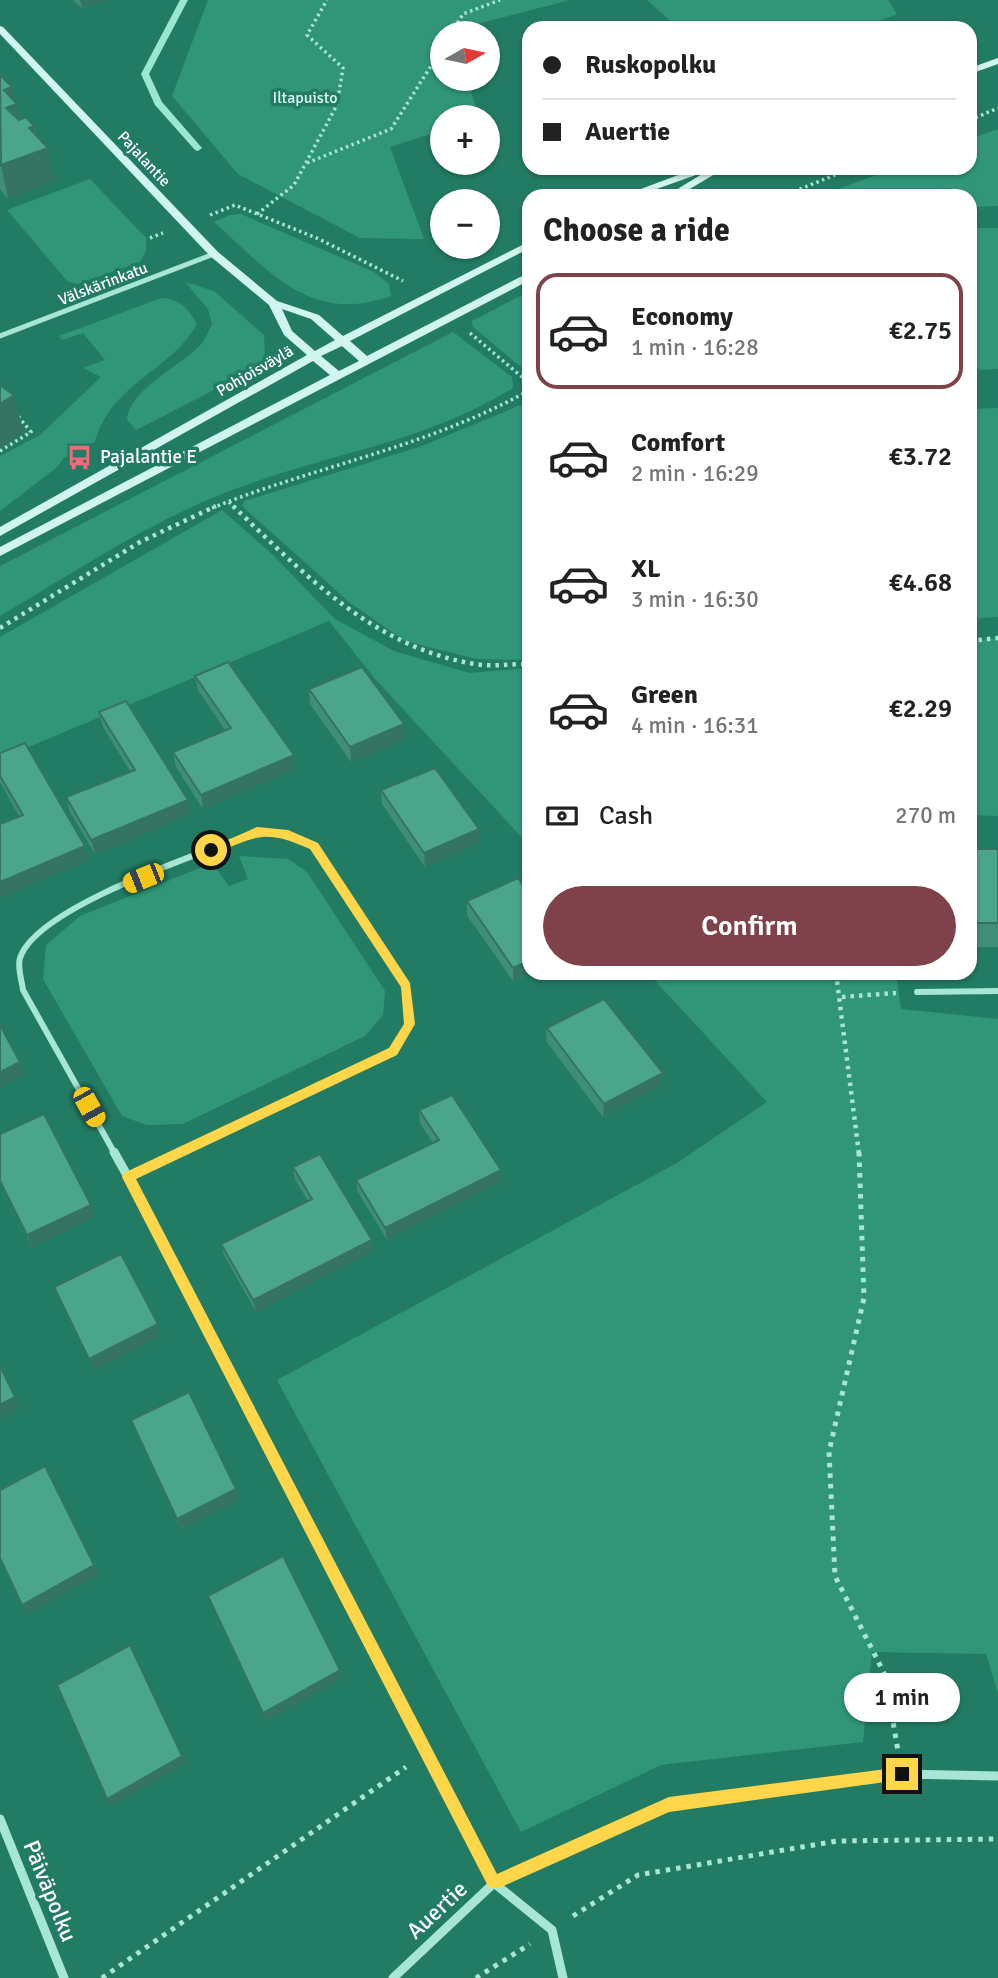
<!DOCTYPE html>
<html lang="en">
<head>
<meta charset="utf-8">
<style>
  body { margin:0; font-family:Signika,sans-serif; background:#f6f6f6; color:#222; height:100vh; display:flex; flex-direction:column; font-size:26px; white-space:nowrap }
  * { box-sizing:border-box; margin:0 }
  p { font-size:23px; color:#767676 }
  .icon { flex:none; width:38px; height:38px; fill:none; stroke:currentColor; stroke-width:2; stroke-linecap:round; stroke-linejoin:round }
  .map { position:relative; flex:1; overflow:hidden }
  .panel { position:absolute; left:522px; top:189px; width:455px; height:791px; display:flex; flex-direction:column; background:#fff; border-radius:21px; box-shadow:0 2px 5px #0004 }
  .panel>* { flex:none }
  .hud { position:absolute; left:522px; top:21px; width:455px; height:154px; border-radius:21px; box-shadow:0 2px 5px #0004; display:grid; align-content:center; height:154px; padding:0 21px; background:#fff }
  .needle { width:46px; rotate:81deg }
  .controls { position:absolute; left:430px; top:21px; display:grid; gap:14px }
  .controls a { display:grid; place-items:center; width:70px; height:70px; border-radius:50%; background:#fff; box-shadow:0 2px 5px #0004; font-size:35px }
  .end { position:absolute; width:32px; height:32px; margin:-16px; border:9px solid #ffd54a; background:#111; box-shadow:0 0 0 4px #111 }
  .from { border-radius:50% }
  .bubble { position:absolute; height:49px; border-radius:24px; background:#fff; box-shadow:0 2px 5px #0004; font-size:23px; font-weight:600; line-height:49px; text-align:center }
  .car { position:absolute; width:21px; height:42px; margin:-21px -10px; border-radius:9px; box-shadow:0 0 5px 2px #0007; background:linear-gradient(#f5c518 24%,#345 0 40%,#f5c518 0 76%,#345 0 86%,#f5c518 0) }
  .hud b { display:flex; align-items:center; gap:24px; height:66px; font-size:26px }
  .hud b+b { border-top:2px solid #e0e0e0 }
  .hud i { width:18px; height:18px; background:#222 }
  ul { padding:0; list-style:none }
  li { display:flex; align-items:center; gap:21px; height:116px; margin:0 14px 10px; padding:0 7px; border:4px solid transparent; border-radius:21px }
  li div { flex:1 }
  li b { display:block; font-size:26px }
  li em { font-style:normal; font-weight:600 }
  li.on { border-color:#7f424a }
  li>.icon { width:63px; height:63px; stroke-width:1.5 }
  h2 { padding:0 21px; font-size:32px; line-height:84px }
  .pay { display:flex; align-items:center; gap:18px; height:77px; padding:0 21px; font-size:26px }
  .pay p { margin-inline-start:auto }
  .button { display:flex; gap:14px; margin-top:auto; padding:14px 21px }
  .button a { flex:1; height:80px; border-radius:42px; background:#7f424a; color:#fff; font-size:28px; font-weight:600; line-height:80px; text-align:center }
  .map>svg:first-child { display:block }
  .green { fill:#309677 }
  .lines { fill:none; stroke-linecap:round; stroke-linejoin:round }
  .stream { fill:#9ae7cf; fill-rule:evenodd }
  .path-far2 { stroke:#a6e6d2; stroke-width:3.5; stroke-dasharray:2.5 3.5; stroke-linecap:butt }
  .path-far1 { stroke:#a6e6d2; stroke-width:4.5; stroke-dasharray:3.5 5; stroke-linecap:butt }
  .path { stroke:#a6e6d2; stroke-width:5; stroke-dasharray:4.5 6; stroke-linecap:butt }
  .street-far2 { stroke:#a6e6d2; stroke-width:5 }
  .street-far1 { stroke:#a6e6d2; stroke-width:6 }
  .street { stroke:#a6e6d2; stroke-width:9 }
  .secondary { fill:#d0f5ea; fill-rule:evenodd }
  .wall { fill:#408e78 }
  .shaded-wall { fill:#347461 }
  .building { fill:#4ba58b; stroke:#347461; stroke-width:2 }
  .route { fill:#ffd54a }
  .labels { text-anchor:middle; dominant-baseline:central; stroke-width:7; stroke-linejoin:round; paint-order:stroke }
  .far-park-label { font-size:16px; fill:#dcf8ef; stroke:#227c63 }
  .far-street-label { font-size:16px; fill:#fff; stroke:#227c63 }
  .poi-label { font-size:19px; fill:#fff; stroke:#227c63; text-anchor:start }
  .near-street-label { font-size:23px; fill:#fff; stroke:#227c63 }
</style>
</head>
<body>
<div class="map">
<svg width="998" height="1978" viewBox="0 0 998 1978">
  <rect width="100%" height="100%" fill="#227c63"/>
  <!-- green -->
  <g class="green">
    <polygon points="208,0 570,0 443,33 443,79 467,79 479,117 443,117 443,130 390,147 424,239 360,238 238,174 172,96"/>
    <polygon points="647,0 888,0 897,14 861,28 678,28"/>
    <polygon points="998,129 998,206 970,207 970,196 820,196 894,168 970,168 970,139"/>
    <polygon points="90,179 146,238 146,251 140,262 78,284 68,282 7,210"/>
    <path d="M241,214l133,58 15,12 2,12c-81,29 -122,-25 -177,-74l16,-7z"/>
    <polygon points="970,228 998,228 998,369 970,370"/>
    <path d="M185,282l29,9 50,44 1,25 -8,8 -121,62 -9,-10c1,-30 56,-55 75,-77 4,-5 7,-13 10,-19l-4,-15z"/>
    <polygon points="528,292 528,373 473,327 472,321"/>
    <path d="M161,298c19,1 27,10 36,26 -27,48 -86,59 -102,118l-31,16 -8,10 -56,43v-55l40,-21 61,-58 -18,-9 22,-8 -22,-27 -21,7 -3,-4z"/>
    <path d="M453,332l59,45 1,11c-83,52 -174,64 -264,96 -89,30 -169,85 -249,132v-50z"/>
    <polygon points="528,402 528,660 477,659 405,641 349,602 242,506 244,501 422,446"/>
    <polygon points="998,408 998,617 970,619 970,409"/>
    <polygon points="222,510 273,555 335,619 394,651 470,673 528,668 528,844 376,680 329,621 0,759 0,637"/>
    <polygon points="998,638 998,816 970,815 970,641"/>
    <polygon points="239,856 288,859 307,872 385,991 383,1015 365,1036 183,1124 147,1125 122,1116 43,979 46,945 80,916 212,863 229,886 248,879"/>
    <polygon points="648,973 896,973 901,1009 998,1019 998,1693 986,1654 872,1652 863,1742 661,1765 521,1832 277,1380 677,1163 767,1102"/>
  </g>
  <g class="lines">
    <!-- stream -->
    <polygon class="stream" points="180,0 188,0 149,74 162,102 202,148 198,151 195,150 155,105 141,74"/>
    <!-- path-far2 -->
    <g class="path-far2">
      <polyline points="451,33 463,14 500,0"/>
      <polyline points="970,120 998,108"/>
      <polyline points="307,163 391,129 443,47"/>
      <polyline points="783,196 852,168"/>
      <polyline points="257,214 294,185 337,105 343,68 307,35 327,0"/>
      <polyline points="210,215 235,205 319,239 403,281"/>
      <polyline points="150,238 163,233"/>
      <polyline points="470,333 528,382"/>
      <polyline points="0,451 31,432 17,415"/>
      <polyline points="229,502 235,508"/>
      <path d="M212,508c107,-43 213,-60 316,-117"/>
    </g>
    <!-- path-far1 -->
    <g class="path-far1">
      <path d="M233,506c70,67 141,142 242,158 17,3 35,0 53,0"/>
      <polyline points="0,628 140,542 216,506"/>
      <polyline points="970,641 998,638"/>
      <polyline points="836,973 859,1154"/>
      <polyline points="842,997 896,993"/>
    </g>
    <!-- path -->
    <g class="path">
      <polyline points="859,1152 864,1298 829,1452 835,1576 885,1675 898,1751"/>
      <polyline points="573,1916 638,1875 837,1841 998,1839"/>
      <polyline points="102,1978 406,1767"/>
      <polyline points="476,1978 530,1944"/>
    </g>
    <!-- street-far2 -->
    <polyline class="street-far2" points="0,336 214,254"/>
    <!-- street-far1 -->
    <g class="street-far1">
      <polyline points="917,992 998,991"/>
      <path d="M115,1154l-92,-164c-1,-9 -6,-23 -3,-32 17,-52 184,-105 236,-126l32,2 26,12 92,140 4,38 -17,27 -217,103"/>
    </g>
    <!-- street -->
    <g class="street">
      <polyline points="114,1152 128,1177"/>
      <polyline points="128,1177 494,1883 552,1930 563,1978"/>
      <polyline points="128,1177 180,1152"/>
      <polyline points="0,1819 64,1978"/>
      <polyline points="393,1978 494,1883 669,1804 902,1774 998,1776"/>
    </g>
    <!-- secondary -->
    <g class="secondary">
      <path d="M0,26l3,1 215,225 59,49 42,14 24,21 185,-94v7l-178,92 17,15 157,-81 4,-1v7l-528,275v-9l330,-172 -17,-14 -313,175v-9l307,-172 -23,-20 -15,-30 -59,-49 -210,-222zM282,309l29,10 24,21 -20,11 -23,-20zM342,346l17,15 -20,10 -18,-15z"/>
      <polygon points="998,58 998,64 970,74 970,68"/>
      <polygon points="697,168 725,168 678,196 666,196 707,171 637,196 622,196"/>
    </g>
  </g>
  <!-- wall -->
  <g class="wall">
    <polygon points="73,0 107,0 82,8"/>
    <polygon points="0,75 15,102 20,120 34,126 36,135 48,148 55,181 8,199 0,189"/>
    <polygon points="195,676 295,769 203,809 176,767 173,752 225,730 198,690"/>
    <polygon points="309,689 405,739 351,762 310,704"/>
    <polygon points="99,712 191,814 95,854 70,812 66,797 130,771 103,727"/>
    <polygon points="0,753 85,846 89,860 19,816 0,782"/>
    <polygon points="381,790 479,843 425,867 382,804"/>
    <rect x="970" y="849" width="28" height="98"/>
    <polygon points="467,901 528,973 531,973 513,981 467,915"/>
    <polygon points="547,1028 663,1073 661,1086 603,1117 546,1041"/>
    <polygon points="419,1110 501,1170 501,1182 387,1240 358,1192 356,1180 433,1143 420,1123"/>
    <polygon points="0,1134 91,1205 95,1217 32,1247 0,1183"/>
    <polygon points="293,1167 373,1251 256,1312 224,1255 221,1244 308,1201 295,1179"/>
    <polygon points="54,1287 158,1324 161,1336 94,1370"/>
    <polygon points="131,1420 239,1499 181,1529"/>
    <polygon points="208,1596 340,1670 342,1679 266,1721"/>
  </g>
  <!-- shaded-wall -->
  <g class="shaded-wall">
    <polygon points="80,0 107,0 82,8"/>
    <polygon points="12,87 16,104 17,104 24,137 6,108 4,90"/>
    <polygon points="34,126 39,151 48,148 55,181 8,199 1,165 29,128"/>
    <polygon points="14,395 24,433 0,448 0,404"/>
    <polygon points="404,724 405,739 351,762 350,747"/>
    <polygon points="294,755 295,769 203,809 201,795"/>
    <polygon points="188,800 191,814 95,854 91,840"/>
    <polygon points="479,829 479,843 425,867 424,853"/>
    <polygon points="85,846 89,860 0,898 0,882"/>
    <polygon points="528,961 528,973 531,973 513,981 513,968"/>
    <polygon points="20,1062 25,1075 0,1087 0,1072"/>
    <polygon points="663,1073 661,1086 603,1117 604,1104"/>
    <polygon points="501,1170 501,1182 387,1240 385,1228"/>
    <polygon points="91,1205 95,1217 32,1247 27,1235"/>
    <polygon points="372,1240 373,1251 256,1312 253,1300"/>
    <polygon points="158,1324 161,1336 94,1370 89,1359"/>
    <polygon points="0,1366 20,1408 0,1418"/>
    <polygon points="45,1466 99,1575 27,1614 22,1605"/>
    <polygon points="236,1489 239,1499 181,1529 177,1519"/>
    <polygon points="130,1645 186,1763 112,1806 107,1799"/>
    <polygon points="340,1670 342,1679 266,1721 263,1713"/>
  </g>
  <!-- building -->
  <g class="building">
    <polygon points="0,75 12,87 4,90 17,104 6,108 19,120 26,117 34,126 29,128 48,148 1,165"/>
    <polygon points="0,385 14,395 0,404"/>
    <polygon points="228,662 294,755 201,795 173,752 231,728 195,676"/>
    <polygon points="362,667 404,724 350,747 309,689"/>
    <polygon points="126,701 188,800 91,840 66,797 135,770 99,712"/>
    <polygon points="25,743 85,846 0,882 0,824 23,815 0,776 0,753"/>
    <polygon points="435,768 479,829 424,853 381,790"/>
    <rect x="970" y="849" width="28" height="74"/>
    <polygon points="518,878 528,892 528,961 513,968 467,901"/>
    <polygon points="604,999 663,1073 604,1104 547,1028"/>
    <polygon points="0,1025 20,1062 0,1072"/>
    <polygon points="452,1095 501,1170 385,1228 356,1180 439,1140 419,1110"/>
    <polygon points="44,1114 91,1205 27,1235 0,1181 0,1134"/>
    <polygon points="320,1154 372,1240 253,1300 221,1244 312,1199 293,1167"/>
    <polygon points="121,1254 158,1324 89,1359 54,1287"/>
    <polygon points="0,1366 15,1397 0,1405"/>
    <polygon points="189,1392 236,1489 177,1519 131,1420"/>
    <polygon points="45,1466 94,1565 22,1605 0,1558 0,1490"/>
    <polygon points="283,1556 340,1670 263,1713 208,1596"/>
    <polygon points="130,1645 182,1756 107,1799 57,1685"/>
  </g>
  <!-- route -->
  <path class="route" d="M257,827l31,3 30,13 92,140 5,41 -18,31 -261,124 361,695 172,-77 233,-30 7,7 -2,5 -238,33 -170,76h-10l-367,-711 2,-4 265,-125 15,-24 -3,-37 -91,-138c-49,-22 -53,-11 -99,5l-5,-4z"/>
  <!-- icons -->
  <defs>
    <symbol id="bus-bare" viewBox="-9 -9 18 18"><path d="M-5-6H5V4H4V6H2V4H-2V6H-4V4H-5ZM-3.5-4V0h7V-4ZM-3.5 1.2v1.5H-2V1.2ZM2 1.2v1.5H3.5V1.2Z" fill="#f1697b" stroke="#227c63" stroke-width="2.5" paint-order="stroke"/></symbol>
  </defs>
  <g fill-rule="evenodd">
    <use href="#bus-bare" x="62" y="440" width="35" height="35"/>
  </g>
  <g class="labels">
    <!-- far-park labels -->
    <g class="far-park-label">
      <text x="305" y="98">Iltapuisto</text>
    </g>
    <!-- far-street labels -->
    <g class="far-street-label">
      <text transform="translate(144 159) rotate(47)">Pajalantie</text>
      <text transform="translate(103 284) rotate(-21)">Välskärinkatu</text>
      <text transform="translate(255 371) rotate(-30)">Pohjoisväylä</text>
    </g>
    <!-- poi labels -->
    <g class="poi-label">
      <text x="100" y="457">Pajalantie E</text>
    </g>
    <!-- near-street labels -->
    <g class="near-street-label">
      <text transform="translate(50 1891) rotate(68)">Päiväpolku</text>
      <text transform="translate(437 1910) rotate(-43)">Auertie</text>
    </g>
  </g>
</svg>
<div class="controls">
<a><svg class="needle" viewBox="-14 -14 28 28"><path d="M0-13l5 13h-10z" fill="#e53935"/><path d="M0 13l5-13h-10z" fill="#767676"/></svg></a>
<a>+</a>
<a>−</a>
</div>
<i class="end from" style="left:211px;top:850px"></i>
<i class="end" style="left:902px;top:1774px"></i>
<div class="bubble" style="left:844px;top:1673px;width:116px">1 min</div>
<i class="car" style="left:143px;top:878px;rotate:248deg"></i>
<i class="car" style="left:89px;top:1107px;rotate:151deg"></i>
<div class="hud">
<b><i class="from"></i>Ruskopolku</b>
<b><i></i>Auertie</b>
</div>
<section class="panel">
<h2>Choose a ride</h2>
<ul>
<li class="on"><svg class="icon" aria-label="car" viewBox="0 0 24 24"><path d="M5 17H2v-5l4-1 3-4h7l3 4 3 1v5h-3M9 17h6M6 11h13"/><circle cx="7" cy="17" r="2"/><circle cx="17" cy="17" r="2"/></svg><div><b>Economy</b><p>1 min · 16:28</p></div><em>€2.75</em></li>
<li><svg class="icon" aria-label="car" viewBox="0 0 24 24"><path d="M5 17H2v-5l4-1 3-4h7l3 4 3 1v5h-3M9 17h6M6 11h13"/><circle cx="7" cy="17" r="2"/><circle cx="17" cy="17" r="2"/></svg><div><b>Comfort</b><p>2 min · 16:29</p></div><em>€3.72</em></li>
<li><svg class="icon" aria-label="car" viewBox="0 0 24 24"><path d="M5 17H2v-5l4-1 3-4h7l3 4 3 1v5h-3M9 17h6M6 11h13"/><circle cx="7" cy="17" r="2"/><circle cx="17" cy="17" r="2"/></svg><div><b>XL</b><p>3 min · 16:30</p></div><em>€4.68</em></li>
<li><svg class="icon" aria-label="car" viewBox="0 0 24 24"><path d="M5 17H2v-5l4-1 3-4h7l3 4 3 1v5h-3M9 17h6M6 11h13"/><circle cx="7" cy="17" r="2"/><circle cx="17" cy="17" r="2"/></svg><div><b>Green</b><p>4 min · 16:31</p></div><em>€2.29</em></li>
</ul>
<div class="pay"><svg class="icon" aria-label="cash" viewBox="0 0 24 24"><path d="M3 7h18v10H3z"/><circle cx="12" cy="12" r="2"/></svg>Cash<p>270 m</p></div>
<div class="button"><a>Confirm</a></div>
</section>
</div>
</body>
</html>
